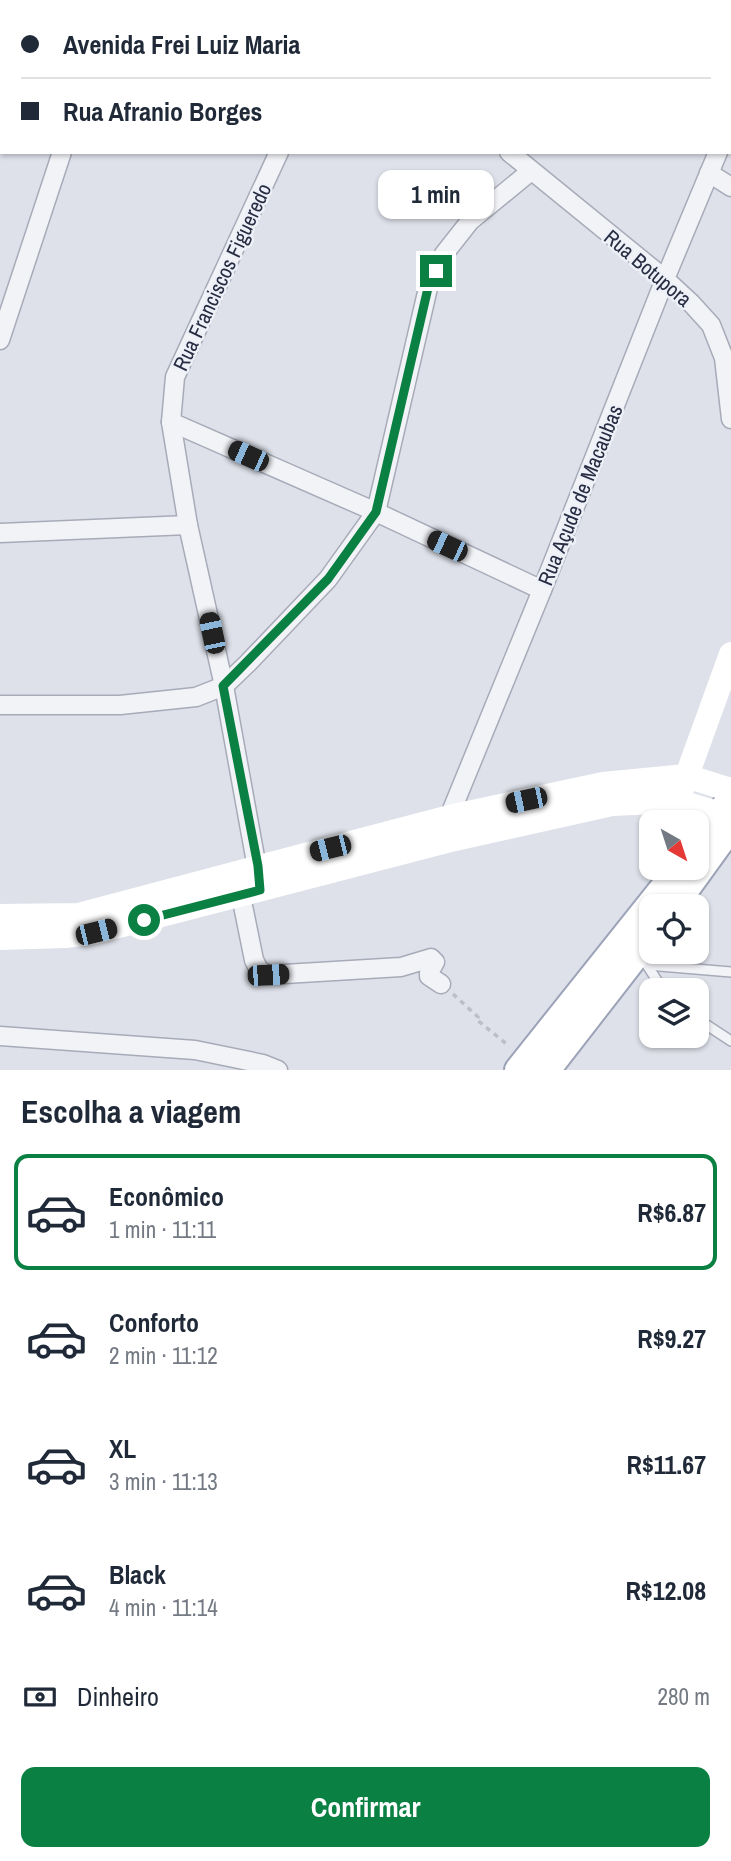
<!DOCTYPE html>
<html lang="pt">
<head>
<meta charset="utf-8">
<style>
  body { margin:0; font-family:"Archivo Narrow",sans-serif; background:#f2f2f3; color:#1f2937; height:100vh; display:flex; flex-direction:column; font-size:26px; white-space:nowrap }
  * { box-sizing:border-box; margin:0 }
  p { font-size:23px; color:#747a83 }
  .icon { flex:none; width:38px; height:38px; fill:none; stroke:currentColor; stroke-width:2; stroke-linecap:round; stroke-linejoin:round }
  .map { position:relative; height:1070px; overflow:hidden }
  .side { display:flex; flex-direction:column; background:#fff; flex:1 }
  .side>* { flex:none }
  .banner { position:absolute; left:0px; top:0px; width:732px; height:154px; box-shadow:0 2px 5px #0004; display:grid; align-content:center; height:154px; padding:0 21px; background:#fff }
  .needle { width:46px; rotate:141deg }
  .fabs { position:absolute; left:639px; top:810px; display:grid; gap:14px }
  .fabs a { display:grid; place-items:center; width:70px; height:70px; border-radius:14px; background:#fff; box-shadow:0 2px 5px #0004; font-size:35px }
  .end { position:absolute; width:32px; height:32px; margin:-16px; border:9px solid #0b8043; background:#fff; box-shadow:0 0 0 4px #fff }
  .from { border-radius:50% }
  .bubble { position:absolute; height:49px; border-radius:14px; background:#fff; box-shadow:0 2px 5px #0004; font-size:23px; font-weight:700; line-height:49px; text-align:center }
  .car { position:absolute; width:21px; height:42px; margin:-21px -10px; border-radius:9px; box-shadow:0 0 5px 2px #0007; background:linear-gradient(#222 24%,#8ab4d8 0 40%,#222 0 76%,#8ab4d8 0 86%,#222 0) }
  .banner b { display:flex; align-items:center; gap:24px; height:66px; font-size:26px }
  .banner b+b { border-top:2px solid #e0e1e3 }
  .banner i { width:18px; height:18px; background:#1f2937 }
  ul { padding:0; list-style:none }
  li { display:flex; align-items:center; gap:21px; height:116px; margin:0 14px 10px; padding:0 7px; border:4px solid transparent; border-radius:14px }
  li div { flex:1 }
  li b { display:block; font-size:26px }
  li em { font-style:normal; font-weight:700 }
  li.current { border-color:#0b8043 }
  li>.icon { width:63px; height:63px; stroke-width:1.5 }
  h2 { padding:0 21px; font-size:32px; line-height:84px }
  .pay { display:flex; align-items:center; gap:18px; height:77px; padding:0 21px; font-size:26px }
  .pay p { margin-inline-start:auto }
  .cta { display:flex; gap:14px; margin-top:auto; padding:14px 21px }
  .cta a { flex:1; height:80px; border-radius:14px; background:#0b8043; color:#fff; font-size:28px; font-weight:700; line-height:80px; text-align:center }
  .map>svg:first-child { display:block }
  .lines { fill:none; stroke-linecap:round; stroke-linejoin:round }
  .lane-casing { stroke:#a7abb8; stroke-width:12 }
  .street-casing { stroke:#a7abb8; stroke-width:21 }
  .primary-casing { stroke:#9ca3b7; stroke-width:30 }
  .path { stroke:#bdbfc8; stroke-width:3.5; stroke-dasharray:5 5; stroke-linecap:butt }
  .lane { stroke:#f2f3f7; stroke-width:9 }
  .street { stroke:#f2f3f7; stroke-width:18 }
  .secondary { stroke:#fff; stroke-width:24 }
  .primary { stroke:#fff; stroke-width:26 }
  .route { stroke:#0b8043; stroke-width:9 }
  .labels { text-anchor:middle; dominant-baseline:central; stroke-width:5; stroke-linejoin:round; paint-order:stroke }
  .street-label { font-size:21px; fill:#262c42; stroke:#eef0f7 }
</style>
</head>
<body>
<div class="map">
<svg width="731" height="1070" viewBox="0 0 731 1070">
  <rect width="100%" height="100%" fill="#dee1ea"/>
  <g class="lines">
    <defs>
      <g id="lane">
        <polyline points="647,965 663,990"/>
        <polyline points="648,965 731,972"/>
        <polyline points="696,1018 731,1041"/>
      </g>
      <g id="street">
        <polyline points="166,0 168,2"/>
        <polyline points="366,0 367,2"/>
        <polyline points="645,0 648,2"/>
        <polyline points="730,53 731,54"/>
        <polyline points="0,79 2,80"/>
        <polyline points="730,128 731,125"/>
        <polyline points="509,152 665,279 691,303 711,325 724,358 731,419"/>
        <polyline points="709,173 731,187"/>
        <polyline points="0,340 62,152"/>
        <polyline points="171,422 376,512 542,590"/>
        <polyline points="0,533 188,525"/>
        <polyline points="0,705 120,705 196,697 224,686 248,663 328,579 376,512 428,288 444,254 470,221 531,171"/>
        <polyline points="451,824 449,817 542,590 665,279 718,152"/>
        <polyline points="259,879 224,686 188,525 171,422 175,377 279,152"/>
        <polyline points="241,896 254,960 259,970 268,975 401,967 431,958 435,962 429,973 429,976 441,984"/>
        <polyline points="0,1036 195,1050 263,1064 278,1070"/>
      </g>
      <g id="primary">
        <polyline points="696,846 731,798"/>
        <polyline points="674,906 731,827"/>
        <polyline points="518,1070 679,868"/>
        <polyline points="547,1070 651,936"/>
      </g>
    </defs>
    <!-- lane casing -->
    <use href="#lane" class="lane-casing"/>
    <!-- street casing -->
    <use href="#street" class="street-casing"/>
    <!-- primary casing -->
    <use href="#primary" class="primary-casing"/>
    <!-- path -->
    <polyline class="path" points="453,994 478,1017 476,1019 509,1046"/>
    <!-- lane -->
    <use href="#lane" class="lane"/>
    <!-- street -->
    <use href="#street" class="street"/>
    <!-- secondary -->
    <g class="secondary">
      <polyline points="681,792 731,654"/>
      <polyline points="0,916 78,915 449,817 603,784 686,776 731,790"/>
      <polyline points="0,938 65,936 96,932 455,839 612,804 677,801 731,817"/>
    </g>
    <!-- primary -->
    <use href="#primary" class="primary"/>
  </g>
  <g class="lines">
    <!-- route -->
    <polyline class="route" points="144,920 260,890 258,866 223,686 328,579 376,512 428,288 436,271"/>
  </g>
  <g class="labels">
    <!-- street labels -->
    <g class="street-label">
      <text transform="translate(648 268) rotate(40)">Rua Botupora</text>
      <text transform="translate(222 277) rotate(-65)">Rua Franciscos Figueredo</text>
      <text transform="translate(580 495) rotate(-68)">Rua Açude de Macaubas</text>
    </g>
  </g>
</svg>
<div class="fabs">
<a><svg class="needle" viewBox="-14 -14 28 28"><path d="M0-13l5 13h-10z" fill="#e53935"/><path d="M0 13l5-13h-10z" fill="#747a83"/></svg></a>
<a><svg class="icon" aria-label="locate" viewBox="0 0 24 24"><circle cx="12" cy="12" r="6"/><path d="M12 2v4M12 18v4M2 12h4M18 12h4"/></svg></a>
<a><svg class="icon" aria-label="layers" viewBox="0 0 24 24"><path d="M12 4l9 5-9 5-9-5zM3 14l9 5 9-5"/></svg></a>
</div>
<i class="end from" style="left:144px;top:920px"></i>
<i class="end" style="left:436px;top:271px"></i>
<div class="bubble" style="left:378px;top:170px;width:116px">1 min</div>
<i class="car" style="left:248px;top:456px;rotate:294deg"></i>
<i class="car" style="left:447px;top:546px;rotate:295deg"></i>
<i class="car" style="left:212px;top:633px;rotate:348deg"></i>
<i class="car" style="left:526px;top:800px;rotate:258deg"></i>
<i class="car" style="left:330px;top:848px;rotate:256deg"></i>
<i class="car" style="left:96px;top:932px;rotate:76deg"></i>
<i class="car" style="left:268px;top:975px;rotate:87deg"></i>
<div class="banner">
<b><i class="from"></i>Avenida Frei Luiz Maria</b>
<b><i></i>Rua Afranio Borges</b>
</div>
</div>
<section class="side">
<h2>Escolha a viagem</h2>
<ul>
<li class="current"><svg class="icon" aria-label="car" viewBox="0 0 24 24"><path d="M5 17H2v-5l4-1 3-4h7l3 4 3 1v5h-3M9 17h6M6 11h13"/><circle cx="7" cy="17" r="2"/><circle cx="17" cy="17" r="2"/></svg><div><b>Econômico</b><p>1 min · 11:11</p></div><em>R$6.87</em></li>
<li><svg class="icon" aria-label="car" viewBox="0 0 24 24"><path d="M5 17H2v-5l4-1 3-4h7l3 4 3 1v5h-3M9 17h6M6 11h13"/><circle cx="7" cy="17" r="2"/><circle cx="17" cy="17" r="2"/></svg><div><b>Conforto</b><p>2 min · 11:12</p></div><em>R$9.27</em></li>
<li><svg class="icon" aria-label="car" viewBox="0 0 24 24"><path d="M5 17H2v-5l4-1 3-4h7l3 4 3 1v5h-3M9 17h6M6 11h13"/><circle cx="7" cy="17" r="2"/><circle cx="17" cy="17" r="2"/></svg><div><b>XL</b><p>3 min · 11:13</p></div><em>R$11.67</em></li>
<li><svg class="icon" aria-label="car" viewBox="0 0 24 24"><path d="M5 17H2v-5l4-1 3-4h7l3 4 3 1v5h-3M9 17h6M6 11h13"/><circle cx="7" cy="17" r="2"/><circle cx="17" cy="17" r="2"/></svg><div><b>Black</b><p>4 min · 11:14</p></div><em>R$12.08</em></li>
</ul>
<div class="pay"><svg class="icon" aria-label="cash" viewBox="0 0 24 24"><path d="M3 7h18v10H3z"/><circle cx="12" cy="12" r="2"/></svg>Dinheiro<p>280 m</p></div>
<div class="cta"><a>Confirmar</a></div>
</section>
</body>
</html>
